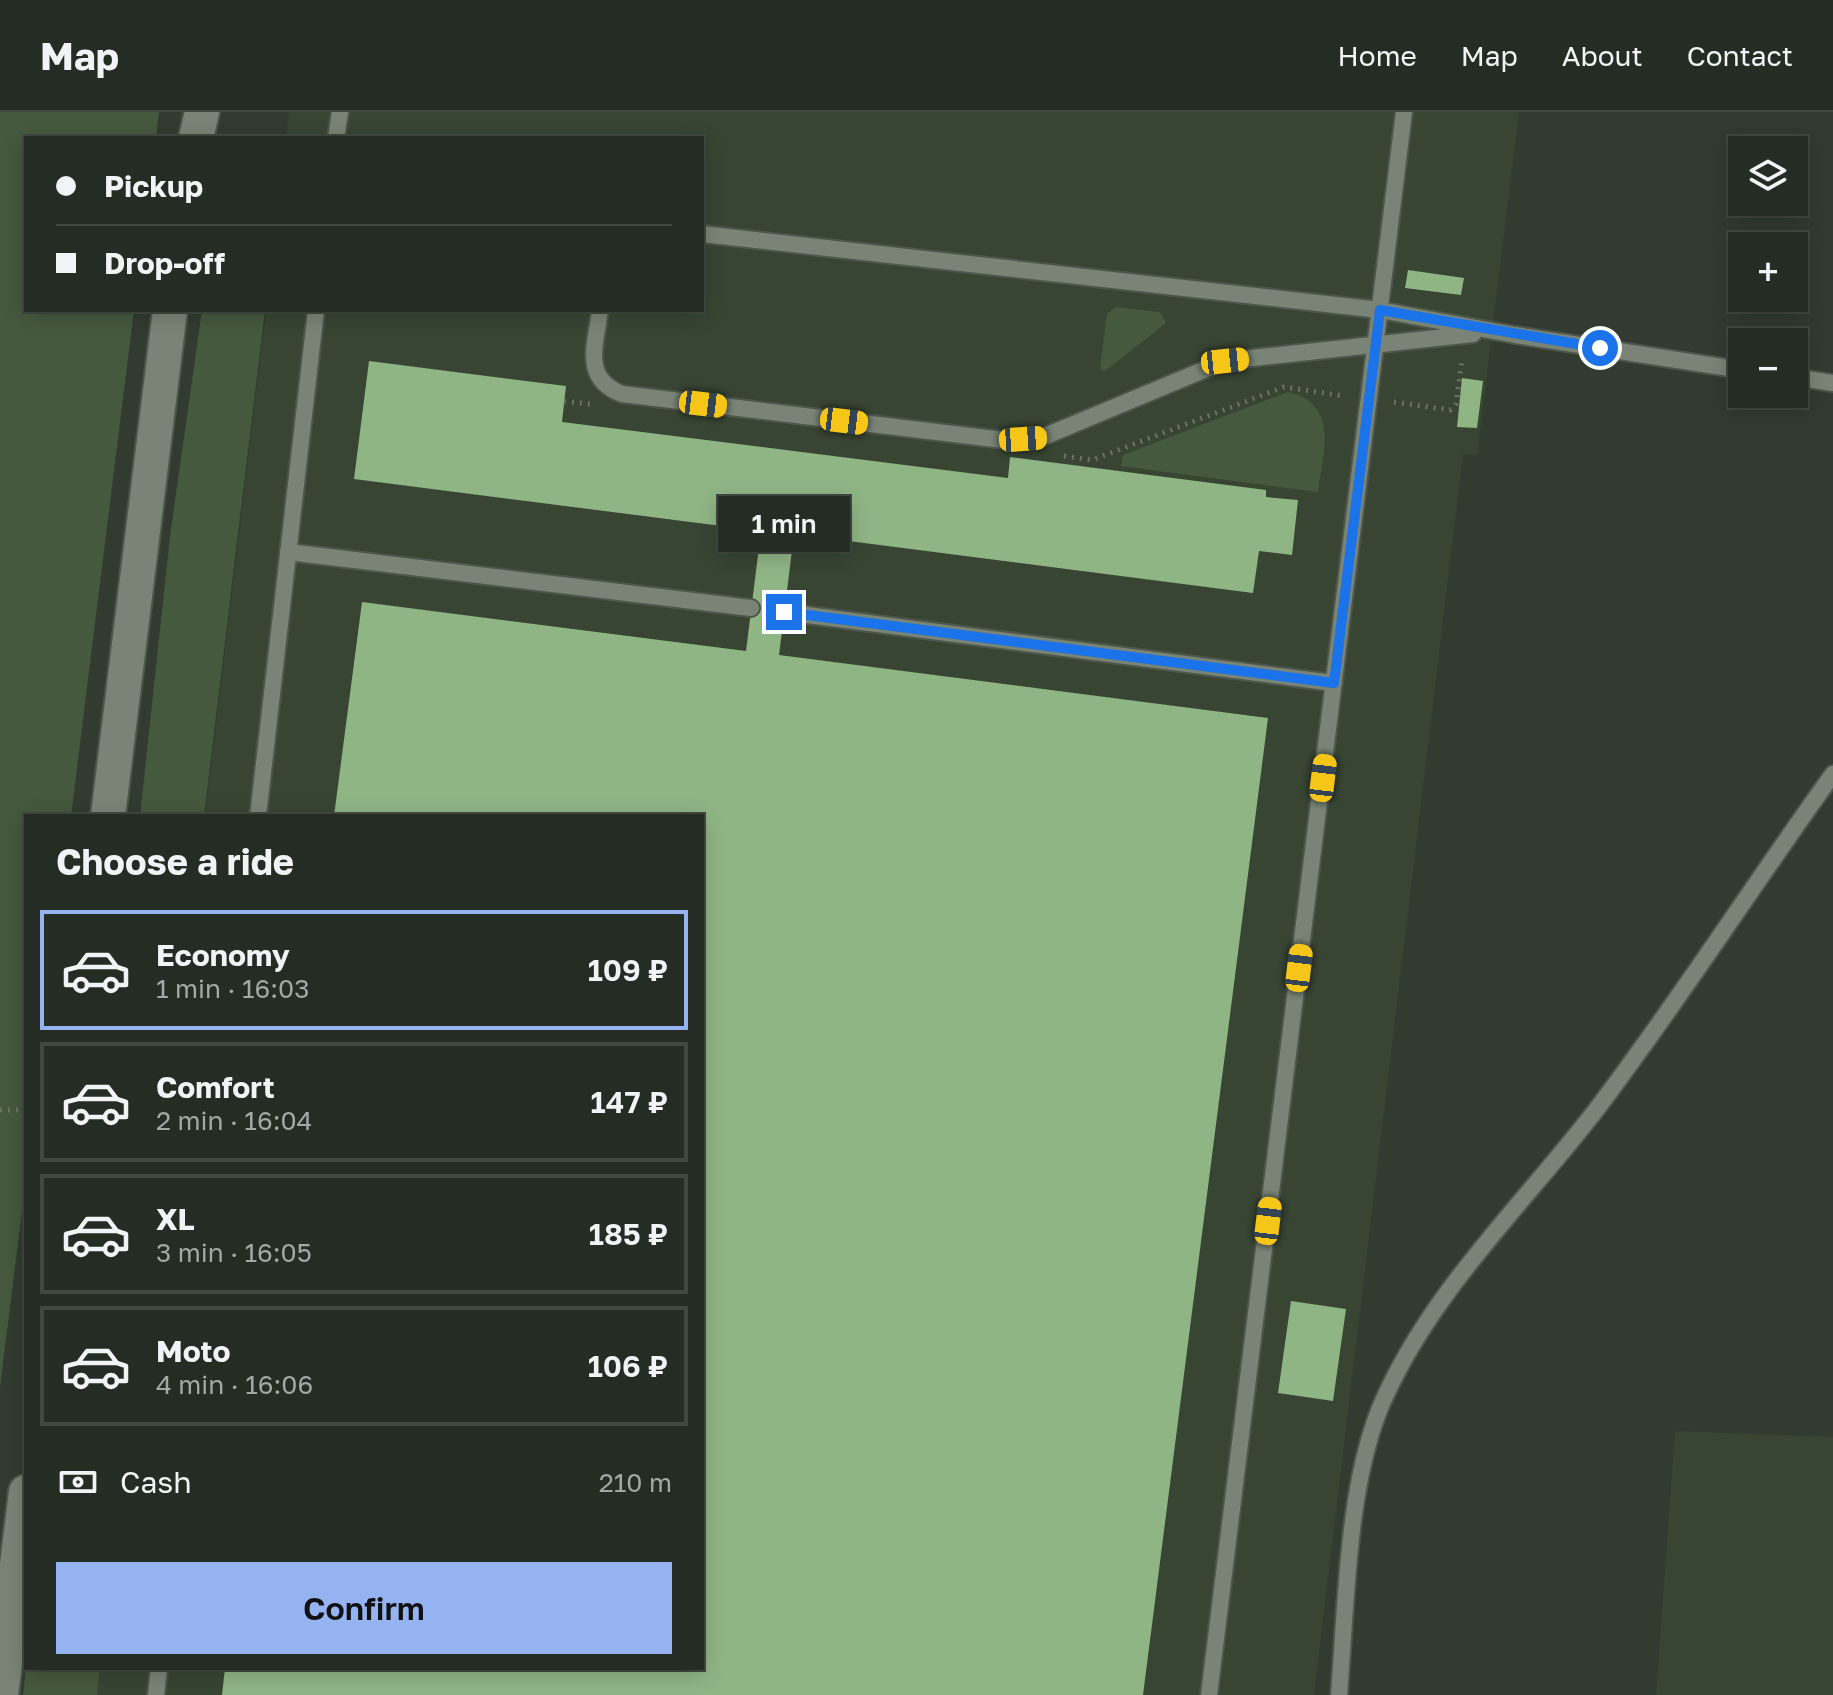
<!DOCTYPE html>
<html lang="en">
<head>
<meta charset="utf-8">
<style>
  body { margin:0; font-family:"Golos Text",sans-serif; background:#313830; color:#f1f3f6; height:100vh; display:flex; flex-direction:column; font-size:30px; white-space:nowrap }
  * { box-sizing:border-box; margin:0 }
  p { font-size:26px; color:#a3a7a6 }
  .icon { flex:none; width:44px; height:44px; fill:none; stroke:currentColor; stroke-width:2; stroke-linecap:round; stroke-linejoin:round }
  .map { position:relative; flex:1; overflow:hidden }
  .details { position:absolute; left:24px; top:702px; width:680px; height:856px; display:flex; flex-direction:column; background:#252c23; border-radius:0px; box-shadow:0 4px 20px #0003,0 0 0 2px #424841 }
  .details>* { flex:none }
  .banner { position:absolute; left:24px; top:24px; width:680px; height:176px; border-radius:0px; box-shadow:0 4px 20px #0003,0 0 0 2px #424841; display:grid; align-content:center; height:176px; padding:0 32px; background:#252c23 }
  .tools { position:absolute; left:1728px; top:24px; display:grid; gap:16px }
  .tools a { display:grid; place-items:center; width:80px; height:80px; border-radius:0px; background:#252c23; box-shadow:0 4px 20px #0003,0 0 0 2px #424841; font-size:40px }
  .end { position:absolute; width:36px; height:36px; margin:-18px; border:10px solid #1a73e8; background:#fff; box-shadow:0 0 0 4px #fff }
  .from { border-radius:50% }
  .bubble { position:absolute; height:56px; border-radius:0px; background:#252c23; box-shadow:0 4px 20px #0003,0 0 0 2px #424841; font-size:26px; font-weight:600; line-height:56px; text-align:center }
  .car { position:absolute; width:24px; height:48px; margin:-24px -12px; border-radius:10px; box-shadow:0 0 6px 2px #0007; background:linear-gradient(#f5c518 24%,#345 0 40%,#f5c518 0 76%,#345 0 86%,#f5c518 0) }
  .banner b { display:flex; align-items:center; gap:28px; height:76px; font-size:30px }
  .banner b+b { border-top:2px solid #424841 }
  .banner i { width:20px; height:20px; background:#f1f3f6 }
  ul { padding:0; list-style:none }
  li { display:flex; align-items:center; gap:24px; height:120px; margin:0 16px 12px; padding:0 16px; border:4px solid #424841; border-radius:0px }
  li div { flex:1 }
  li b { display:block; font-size:30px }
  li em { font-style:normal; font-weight:600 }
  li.current { border-color:#95b2f1 }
  li>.icon { width:72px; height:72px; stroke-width:1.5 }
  h2 { padding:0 32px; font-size:36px; line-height:96px }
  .pay { display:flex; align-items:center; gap:20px; height:88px; padding:0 32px; font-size:30px }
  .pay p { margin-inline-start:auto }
  .primary-button { display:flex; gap:16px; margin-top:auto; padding:16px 32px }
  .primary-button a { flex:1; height:92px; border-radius:0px; background:#95b2f1; color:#111; font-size:32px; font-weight:600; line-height:92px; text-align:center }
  header { display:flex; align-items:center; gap:48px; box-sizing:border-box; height:112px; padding:0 40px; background:#252c23; border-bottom:2px solid #424841 }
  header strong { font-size:38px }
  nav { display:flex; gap:44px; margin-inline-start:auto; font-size:28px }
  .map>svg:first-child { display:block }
  .built { fill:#384533 }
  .green { fill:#45593e }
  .building { fill:#90b585 }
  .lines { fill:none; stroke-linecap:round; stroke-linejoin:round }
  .service-casing { stroke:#4e564c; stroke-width:20 }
  .minor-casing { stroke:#4e564c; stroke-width:38 }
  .path { stroke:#6a7268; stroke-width:5; stroke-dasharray:2 6; stroke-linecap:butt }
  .service { stroke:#798476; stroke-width:16 }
  .minor { stroke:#798476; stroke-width:34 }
  .route { stroke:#1a73e8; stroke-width:10 }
</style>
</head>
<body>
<header>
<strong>Map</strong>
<nav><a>Home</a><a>Map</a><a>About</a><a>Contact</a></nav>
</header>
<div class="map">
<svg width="1833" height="1583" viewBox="0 0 1833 1583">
  <rect width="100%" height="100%" fill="#313b2f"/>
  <!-- built -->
  <g class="built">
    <polygon points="289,0 1519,0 1477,343 1463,342 1314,1583 97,1583 100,1556 702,1556 702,704 205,704 266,198 702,198 702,26 286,26"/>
    <polygon points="1675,1319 1833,1325 1833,1583 1656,1583"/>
  </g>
  <!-- green -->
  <g class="green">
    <polygon points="0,0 159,0 156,26 26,26 26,198 134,198 71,704 26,704 26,1067 0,1275"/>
    <polygon points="1116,195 1160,200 1166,211 1105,259 1100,256 1107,202"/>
    <polygon points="202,198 265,198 204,704 140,704 170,424"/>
    <path d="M1288,280c52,12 35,60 30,100l-197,-26 2,-11z"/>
    <polygon points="26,1556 100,1556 97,1583 23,1583"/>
  </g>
  <!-- building -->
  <g class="building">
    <polygon points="1408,158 1464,166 1461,183 1405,176"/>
    <polygon points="369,249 566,274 562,310 1008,366 1010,345 1266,378 1266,385 1298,388 1292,443 1259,439 1253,481 794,422 779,543 1268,606 1143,1583 222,1583 225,1556 702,1556 702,704 334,704 362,490 746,539 761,419 354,367"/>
    <polygon points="1462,266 1483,269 1477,316 1457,315"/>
    <polygon points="1291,1189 1346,1197 1333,1289 1278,1281"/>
  </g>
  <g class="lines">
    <defs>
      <g id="service">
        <polyline points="336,26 340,0"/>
        <polyline points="702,122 1380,198 1515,223 1742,258"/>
        <path d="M600,198c-4,35 -19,68 22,84l381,46 40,-3 182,-76 248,-27"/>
        <polyline points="1794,265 1833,271"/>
        <polyline points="288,440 751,496"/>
        <polyline points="784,500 1334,571"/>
        <polyline points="258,704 316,198"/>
        <polyline points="156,1583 159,1556"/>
        <polyline points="1209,1583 1404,0"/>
        <path d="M1339,1583c7,-87 8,-206 41,-287 48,-114 142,-202 216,-298 83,-109 157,-225 237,-336"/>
      </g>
      <g id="minor">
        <polyline points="196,26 202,0"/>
        <polyline points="108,704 170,198"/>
        <polyline points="1,1583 26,1380"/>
      </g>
    </defs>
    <!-- service casing -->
    <use href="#service" class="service-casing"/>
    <!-- minor casing -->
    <use href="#minor" class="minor-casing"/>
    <!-- path -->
    <g class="path">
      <polyline points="564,289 590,292"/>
      <polyline points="1394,290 1450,298 1456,292 1462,248"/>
      <polyline points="1064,344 1092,348 1284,275 1344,284"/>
      <polyline points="0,998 26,998"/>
    </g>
    <!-- service -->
    <use href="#service" class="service"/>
    <!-- minor -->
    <use href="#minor" class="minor"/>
  </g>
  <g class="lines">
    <!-- route -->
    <polyline class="route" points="784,500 1334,571 1380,198 1600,236"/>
  </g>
</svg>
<div class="tools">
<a><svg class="icon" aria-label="layers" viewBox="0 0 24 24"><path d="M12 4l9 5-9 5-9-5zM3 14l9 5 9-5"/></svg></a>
<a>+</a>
<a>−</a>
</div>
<i class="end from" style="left:1600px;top:236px"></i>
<i class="end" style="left:784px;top:500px"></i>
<div class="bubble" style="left:718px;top:384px;width:132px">1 min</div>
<i class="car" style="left:1225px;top:249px;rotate:84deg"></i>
<i class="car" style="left:703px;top:292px;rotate:97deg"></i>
<i class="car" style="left:844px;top:309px;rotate:97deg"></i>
<i class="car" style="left:1023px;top:327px;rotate:86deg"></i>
<i class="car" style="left:1323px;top:666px;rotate:7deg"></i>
<i class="car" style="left:1299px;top:856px;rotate:7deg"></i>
<i class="car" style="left:1268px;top:1109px;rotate:7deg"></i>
<div class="banner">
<b><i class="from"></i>Pickup</b>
<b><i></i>Drop-off</b>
</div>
<section class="details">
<h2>Choose a ride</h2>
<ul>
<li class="current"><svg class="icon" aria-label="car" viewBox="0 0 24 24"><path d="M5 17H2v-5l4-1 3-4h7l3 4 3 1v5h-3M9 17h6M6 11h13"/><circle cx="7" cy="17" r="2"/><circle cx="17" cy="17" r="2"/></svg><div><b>Economy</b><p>1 min · 16:03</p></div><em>109 ₽</em></li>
<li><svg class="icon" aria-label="car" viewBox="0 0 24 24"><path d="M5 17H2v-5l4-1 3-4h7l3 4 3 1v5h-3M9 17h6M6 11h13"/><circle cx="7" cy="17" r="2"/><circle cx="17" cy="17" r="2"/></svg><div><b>Comfort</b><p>2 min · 16:04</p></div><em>147 ₽</em></li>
<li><svg class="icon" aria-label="car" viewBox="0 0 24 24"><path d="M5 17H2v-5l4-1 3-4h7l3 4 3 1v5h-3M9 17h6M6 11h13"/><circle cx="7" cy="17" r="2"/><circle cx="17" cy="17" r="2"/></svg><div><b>XL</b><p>3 min · 16:05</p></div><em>185 ₽</em></li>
<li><svg class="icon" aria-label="car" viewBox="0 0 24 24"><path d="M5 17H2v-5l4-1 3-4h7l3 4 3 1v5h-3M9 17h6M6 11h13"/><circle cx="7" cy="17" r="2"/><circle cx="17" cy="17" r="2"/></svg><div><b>Moto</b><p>4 min · 16:06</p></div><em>106 ₽</em></li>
</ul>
<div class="pay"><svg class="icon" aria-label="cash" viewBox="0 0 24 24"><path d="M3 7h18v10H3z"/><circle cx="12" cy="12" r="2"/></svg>Cash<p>210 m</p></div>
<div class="primary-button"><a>Confirm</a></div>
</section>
</div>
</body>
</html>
